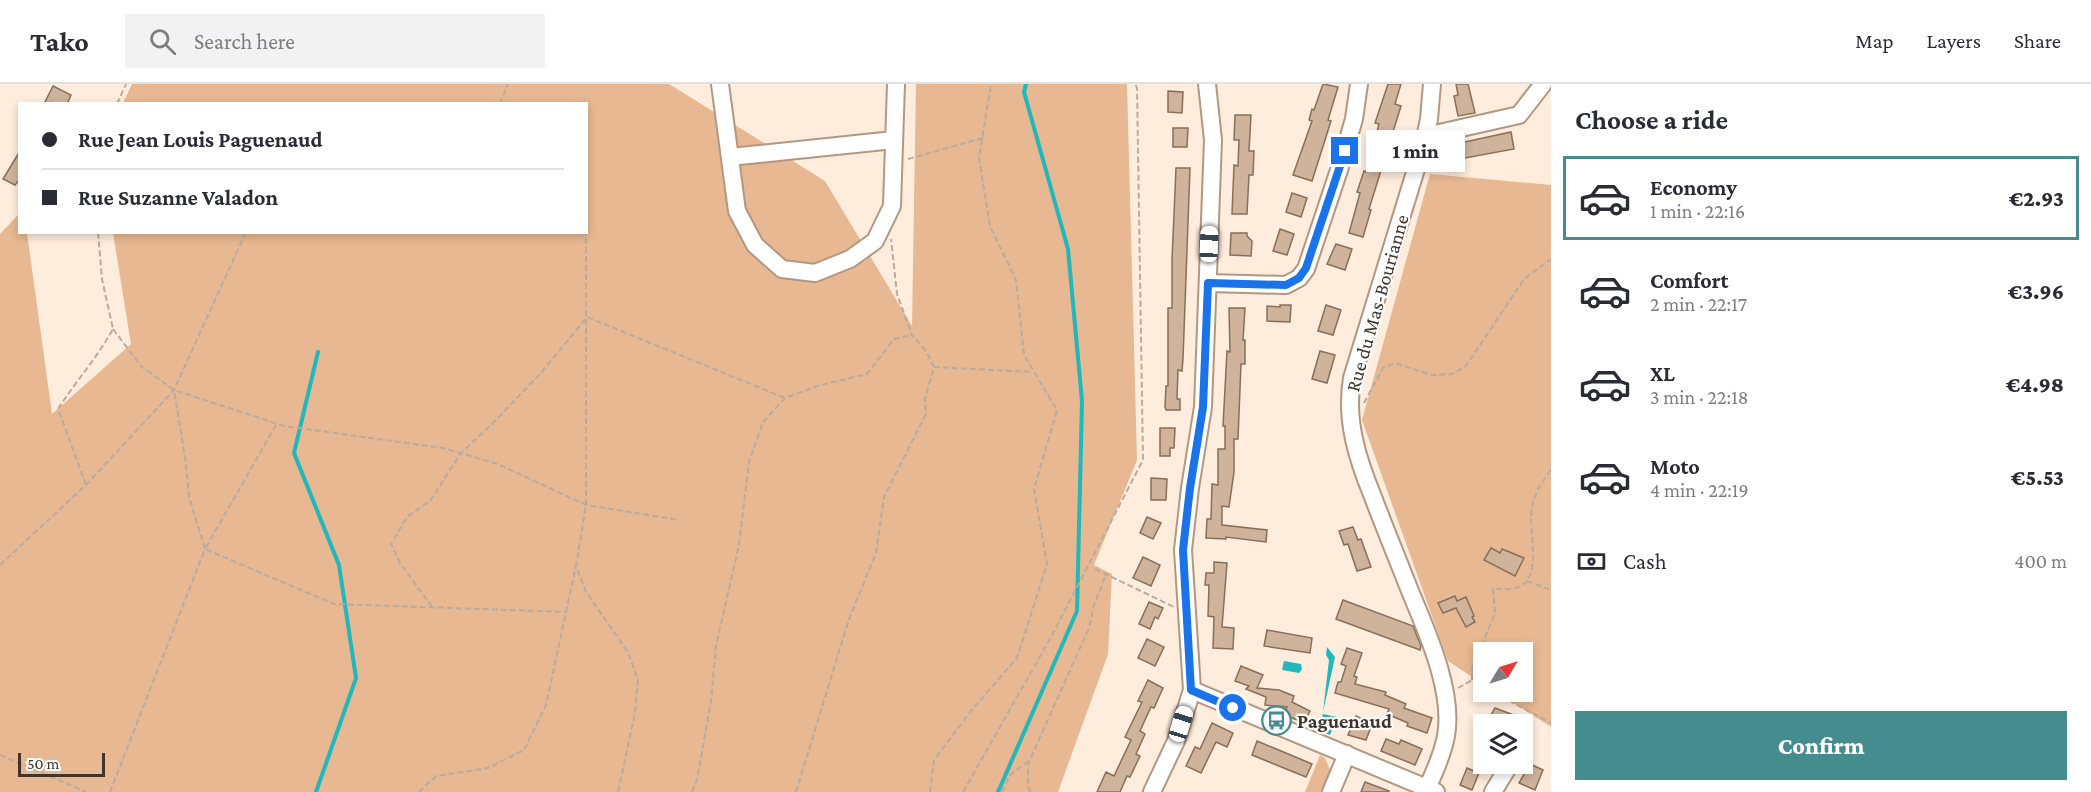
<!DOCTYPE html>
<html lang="en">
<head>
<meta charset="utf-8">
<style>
  body { margin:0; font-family:"Crimson Pro",serif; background:#f2f2f3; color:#2b2b33; height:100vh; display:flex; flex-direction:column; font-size:22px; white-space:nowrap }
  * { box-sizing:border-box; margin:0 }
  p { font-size:20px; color:#7c7c81 }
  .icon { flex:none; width:33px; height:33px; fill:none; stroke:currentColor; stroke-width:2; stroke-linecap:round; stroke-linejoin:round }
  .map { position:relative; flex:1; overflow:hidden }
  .panel { display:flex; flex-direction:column; background:#fff; width:540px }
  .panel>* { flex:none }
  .guide { position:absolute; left:18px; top:18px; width:570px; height:132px; border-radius:0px; box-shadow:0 3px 9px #0003; display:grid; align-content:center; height:132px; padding:0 24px; background:#fff }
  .needle { width:39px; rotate:52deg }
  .buttons { position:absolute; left:1473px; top:558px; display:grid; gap:12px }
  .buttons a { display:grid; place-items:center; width:60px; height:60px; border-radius:0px; background:#fff; box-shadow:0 3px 9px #0003; font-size:30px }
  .scale { position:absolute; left:18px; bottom:15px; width:87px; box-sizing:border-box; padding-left:6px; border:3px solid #40342b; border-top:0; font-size:16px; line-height:21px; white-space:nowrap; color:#40342b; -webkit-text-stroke:4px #fdfdfd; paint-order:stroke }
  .end { position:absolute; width:27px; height:27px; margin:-14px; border:8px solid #1a73e8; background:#fff; box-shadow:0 0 0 3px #fff }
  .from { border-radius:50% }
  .bubble { position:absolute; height:42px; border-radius:0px; background:#fff; box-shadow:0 3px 9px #0003; font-size:20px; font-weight:800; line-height:42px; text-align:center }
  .car { position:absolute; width:18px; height:36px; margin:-18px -9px; border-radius:8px; box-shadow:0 0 4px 2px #0007; background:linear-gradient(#fff 24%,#345 0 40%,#fff 0 76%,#345 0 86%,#fff 0) }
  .guide b { display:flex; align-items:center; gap:21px; height:57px; font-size:22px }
  .guide b+b { border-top:2px solid #e1e1e2 }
  .guide i { width:15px; height:15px; background:#2b2b33 }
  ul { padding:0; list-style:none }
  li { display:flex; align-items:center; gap:18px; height:84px; margin:0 12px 9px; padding:0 12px; border:3px solid transparent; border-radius:0px }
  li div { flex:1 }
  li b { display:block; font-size:22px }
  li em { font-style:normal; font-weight:800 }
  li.active { border-color:#448c8e }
  li>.icon { width:54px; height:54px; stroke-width:1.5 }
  h2 { padding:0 24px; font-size:27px; line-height:72px }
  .pay { display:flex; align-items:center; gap:15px; height:66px; padding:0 24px; font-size:22px }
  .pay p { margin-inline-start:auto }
  .action { display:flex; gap:12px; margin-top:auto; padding:12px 24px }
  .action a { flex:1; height:69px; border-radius:0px; background:#448c8e; color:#fff; font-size:24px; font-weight:800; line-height:69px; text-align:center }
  header { display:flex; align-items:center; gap:36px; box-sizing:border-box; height:84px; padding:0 30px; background:#fff; border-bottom:2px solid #e1e1e2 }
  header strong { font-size:28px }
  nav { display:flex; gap:33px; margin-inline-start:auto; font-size:21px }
  .search { width:420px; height:54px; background:#f2f2f3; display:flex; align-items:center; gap:15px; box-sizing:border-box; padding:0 21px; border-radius:0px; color:#7c7c81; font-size:22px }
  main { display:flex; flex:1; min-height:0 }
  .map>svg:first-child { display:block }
  .green { fill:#e7b892 }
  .water { fill:#21b7bb }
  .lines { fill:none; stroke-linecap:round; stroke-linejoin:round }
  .stream { stroke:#21b7bb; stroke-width:4 }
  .building { fill:#d0b39b; stroke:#896e58; stroke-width:1.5 }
  .minor-casing { stroke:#b39780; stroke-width:20 }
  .path { stroke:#bbab9e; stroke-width:2; stroke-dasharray:6 3; stroke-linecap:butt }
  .minor { stroke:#fff; stroke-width:16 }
  .route { stroke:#1a73e8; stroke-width:8 }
  .labels { text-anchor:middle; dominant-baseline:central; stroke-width:4.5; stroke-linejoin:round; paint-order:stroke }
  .street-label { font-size:20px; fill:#40342b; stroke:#fdfdfd }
  .poi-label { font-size:20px; font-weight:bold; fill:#40342b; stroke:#fdfdfd; text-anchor:start }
</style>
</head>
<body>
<header>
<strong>Tako</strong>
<div class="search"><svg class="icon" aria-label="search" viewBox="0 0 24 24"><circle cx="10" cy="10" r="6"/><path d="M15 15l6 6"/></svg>Search here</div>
<nav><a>Map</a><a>Layers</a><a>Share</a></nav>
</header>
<main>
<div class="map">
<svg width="1551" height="708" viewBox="0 0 1551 708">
  <rect width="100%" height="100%" fill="#feecdd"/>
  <!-- green -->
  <g class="green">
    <polygon points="132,0 669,0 825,97 912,242 916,0 1127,0 1137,376 1094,481 1112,490 1108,570 1058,708 0,708 0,150 19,130 20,148 27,149 52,330 131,260 113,149 586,148 586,20 123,19"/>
    <polygon points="1430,90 1551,101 1551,643 1496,608 1522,608 1522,568 1484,568 1483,600 1448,577 1362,336"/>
    <polygon points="1320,671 1325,674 1331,688 1322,708 1305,708"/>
  </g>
  <!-- water -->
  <g class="water">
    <polygon points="1327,563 1335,573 1323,628 1329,576 1326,571"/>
    <polygon points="1284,577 1301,580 1302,585 1299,589 1282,586"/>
    <polygon points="1323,630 1337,633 1330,651 1318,646"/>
  </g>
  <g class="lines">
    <!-- stream -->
    <g class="stream">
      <polyline points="316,708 356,594 339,481 294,369 318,268"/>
      <polyline points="998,708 1077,527 1082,317 1068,165 1024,8 1026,0"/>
    </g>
  </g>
  <!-- building -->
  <g class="building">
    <polygon points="1323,0 1338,3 1328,36 1331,37 1312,97 1293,91 1312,37 1309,36 1312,25 1314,26"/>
    <polygon points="1388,0 1401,0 1395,20 1401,22 1369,125 1371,126 1363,153 1349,149 1360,109 1357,108 1364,87 1366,88 1379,40 1375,39"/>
    <polygon points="1456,0 1468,0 1475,29 1458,32 1454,12 1458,11"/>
    <polygon points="53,2 71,11 67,20 44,20"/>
    <polygon points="1168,7 1183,8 1182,29 1168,28"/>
    <polygon points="1235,31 1251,31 1249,67 1254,67 1253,91 1249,91 1247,130 1232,130 1234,81 1238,82 1239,56 1234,56"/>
    <polygon points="1173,44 1188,44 1187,63 1173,63"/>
    <polygon points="1511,48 1514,65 1449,77 1446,62"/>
    <polygon points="20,67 20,95 15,101 3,95"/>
    <polygon points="1176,84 1190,84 1183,275 1182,287 1178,286 1177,315 1180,315 1180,326 1166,326 1165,323 1166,302 1168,302 1168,224 1172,224 1172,176"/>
    <polygon points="1292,109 1307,114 1301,133 1286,128"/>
    <polygon points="1280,145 1294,150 1287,171 1273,167"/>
    <polygon points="1231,149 1247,149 1247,152 1252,157 1251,172 1230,171"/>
    <polygon points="1336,160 1352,165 1345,186 1327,180"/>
    <polygon points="1280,221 1291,221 1290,238 1267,237 1267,222 1280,223"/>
    <polygon points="1326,221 1341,226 1333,251 1318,247"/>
    <polygon points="1229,224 1245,224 1243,256 1245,256 1245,280 1241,280 1238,355 1234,355 1234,388 1229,423 1222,422 1222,441 1267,446 1266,458 1226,453 1226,455 1206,454 1207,435 1211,435 1212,400 1218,401 1218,365 1225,365 1225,342 1223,342 1227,267 1230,268"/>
    <polygon points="1320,267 1335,271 1327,299 1312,295"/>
    <polygon points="1160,344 1175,344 1174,364 1170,364 1170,372 1160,372"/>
    <polygon points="1151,394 1167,395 1166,416 1151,416"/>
    <polygon points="1147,433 1161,439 1153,455 1140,449"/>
    <polygon points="1353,443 1358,456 1361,455 1371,483 1357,487 1348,460 1344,461 1339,447"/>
    <polygon points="1491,464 1500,469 1502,465 1524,474 1515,492 1484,476"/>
    <polygon points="1143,473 1160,481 1151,502 1133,494"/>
    <polygon points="1214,478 1227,479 1222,543 1234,544 1233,565 1213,564 1214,533 1208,532 1209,501 1205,501 1206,489 1214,489"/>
    <polygon points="1455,512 1457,517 1466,513 1474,532 1472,533 1475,538 1466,543 1456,524 1443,529 1438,519"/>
    <polygon points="1343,516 1413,542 1421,562 1420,566 1336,535"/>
    <polygon points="1149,518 1163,524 1158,535 1155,533 1150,545 1139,540"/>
    <polygon points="1267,546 1312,554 1310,569 1264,562"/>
    <polygon points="1147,555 1164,563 1155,582 1138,574"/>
    <polygon points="1347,564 1362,569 1354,592 1357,593 1355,600 1386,608 1385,611 1406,620 1404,624 1432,634 1427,649 1407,642 1408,639 1387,630 1389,625 1335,609 1338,598 1341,598 1346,582 1341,580"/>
    <polygon points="1241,582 1263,591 1257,604 1279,606 1294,612 1292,618 1310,627 1306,635 1302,633 1300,637 1284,631 1287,623 1265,621 1266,613 1246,605 1249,602 1235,597"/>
    <polygon points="1148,596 1163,604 1154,624 1151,623 1140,647 1145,650 1136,670 1140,672 1130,693 1127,692 1120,708 1097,708 1106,688 1114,692 1131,656 1125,653 1142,618 1138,617"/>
    <polygon points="1495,624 1519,633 1516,640 1492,640 1487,638"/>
    <polygon points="1356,632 1366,637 1365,641 1371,643 1366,656 1348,651"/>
    <polygon points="1212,639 1233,649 1227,663 1216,658 1201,689 1186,682 1195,663 1200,665"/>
    <polygon points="1386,655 1399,660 1401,656 1422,665 1415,681 1381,667"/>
    <polygon points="1257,657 1312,680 1306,693 1252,671"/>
    <polygon points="1530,680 1543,686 1535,706 1519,699"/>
    <polygon points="1467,684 1479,689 1472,706 1460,701"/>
    <polygon points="1365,698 1389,707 1389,708 1361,708"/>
  </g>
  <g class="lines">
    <defs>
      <g id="minor">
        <polyline points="720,0 737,127 755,161 782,185 815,189 850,175 875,157 892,122 896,0"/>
        <polyline points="1426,52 1519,31 1543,0"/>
        <polyline points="730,73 894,56"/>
        <polyline points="1208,199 1286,201 1299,194 1306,185 1340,83 1354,35 1359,0"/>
        <polyline points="1192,606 1436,708"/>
        <polyline points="1152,708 1176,657 1192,606 1183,466 1190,404 1203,323 1213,56 1207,0"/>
        <polyline points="1331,708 1347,670"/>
        <path d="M1425,708c9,-18 17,-36 21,-56 8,-45 -19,-104 -36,-145 -12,-31 -25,-62 -37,-94 -16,-39 -28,-77 -21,-119l72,-235 5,-24 3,-35"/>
        <polyline points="1493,708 1510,680"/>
      </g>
    </defs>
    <!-- minor casing -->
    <use href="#minor" class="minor-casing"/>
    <!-- path -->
    <g class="path">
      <polyline points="117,20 126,0"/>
      <polyline points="500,20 508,0"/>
      <polyline points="908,75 983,54"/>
      <polyline points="586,136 586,421 576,482 586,508 628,568 638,596 635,629 618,708"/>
      <polyline points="113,245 141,282 174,306 284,342 443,364 498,380 586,421 679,436"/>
      <polyline points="934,283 1033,288"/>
      <polyline points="1364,319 1383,284 1395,279 1432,291 1452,290 1466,282 1524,195 1551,175"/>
      <polyline points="276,341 205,465 334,520 567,528"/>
      <path d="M86,401l-28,-76c18,-28 39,-51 55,-80l-11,-50 -4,-47"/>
      <polyline points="0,481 86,401 174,306 246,148"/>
      <polyline points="1095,485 1174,523"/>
      <polyline points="1527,497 1551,506"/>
      <polyline points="432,523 400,479 391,460 407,433 430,417 461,369 494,338 541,289 587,233 785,314"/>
      <path d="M1472,596v-11l23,-56 -2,-24c7,0 16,1 23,-1 29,-8 11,-59 16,-82 3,-14 11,-25 19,-37"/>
      <polyline points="1458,604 1472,596 1484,603"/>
      <polyline points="1493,608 1551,639"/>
      <polyline points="0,671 86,708"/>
      <polyline points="110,708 205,465 189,413 185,373 174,306"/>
      <polyline points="419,708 436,692 488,684 524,666 546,621 576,482"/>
      <polyline points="692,708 697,696 711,617 716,562 739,461 749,378 763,338 785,314 817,302 867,290 894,255 912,251"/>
      <polyline points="796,708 849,535 876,469 884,413 926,330 925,315 934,283 926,267 912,251 897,210 891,155"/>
      <polyline points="930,708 934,676 971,627 1017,574 1047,480 1034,405 1057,326 1024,271 1016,196 990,142 979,74 991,0"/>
      <polyline points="963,708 1051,553 1143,376 1137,4 1135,0"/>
      <polyline points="1002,708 1010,691 1029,677"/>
      <polyline points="1031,708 1028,703 1028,680 1089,544 1094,521 1106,491"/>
    </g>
    <!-- minor -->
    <use href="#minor" class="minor"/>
  </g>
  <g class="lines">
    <!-- route -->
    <polyline class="route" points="1233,624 1191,606 1183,466 1190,404 1203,323 1208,199 1286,201 1299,194 1306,184 1345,67"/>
  </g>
  <!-- icons -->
  <defs>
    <symbol id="bus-ring" viewBox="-11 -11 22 22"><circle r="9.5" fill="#fdfdfd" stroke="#448c8e" stroke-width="1.5"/><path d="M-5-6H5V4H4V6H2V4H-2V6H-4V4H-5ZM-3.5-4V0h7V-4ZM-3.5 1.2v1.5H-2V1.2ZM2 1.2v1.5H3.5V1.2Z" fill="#448c8e"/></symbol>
  </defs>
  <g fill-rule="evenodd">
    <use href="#bus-ring" x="1260" y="620" width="33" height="33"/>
  </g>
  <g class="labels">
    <!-- street labels -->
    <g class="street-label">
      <text transform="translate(1377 219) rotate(-74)">Rue du Mas-Bourianne</text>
    </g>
    <!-- poi labels -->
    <g class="poi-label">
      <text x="1297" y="637">Paguenaud</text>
    </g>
  </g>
</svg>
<div class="buttons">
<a><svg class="needle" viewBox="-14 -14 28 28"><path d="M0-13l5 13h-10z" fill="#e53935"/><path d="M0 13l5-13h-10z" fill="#7c7c81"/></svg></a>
<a><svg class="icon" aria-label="layers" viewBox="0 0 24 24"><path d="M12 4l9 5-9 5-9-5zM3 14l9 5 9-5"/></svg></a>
</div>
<div class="scale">50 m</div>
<i class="end from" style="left:1233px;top:624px"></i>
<i class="end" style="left:1345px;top:67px"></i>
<div class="bubble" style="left:1366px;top:46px;width:99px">1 min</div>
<i class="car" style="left:1209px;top:160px;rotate:2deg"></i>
<i class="car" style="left:1181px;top:640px;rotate:17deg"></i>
<div class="guide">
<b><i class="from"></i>Rue Jean Louis Paguenaud</b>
<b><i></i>Rue Suzanne Valadon</b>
</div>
</div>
<section class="panel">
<h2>Choose a ride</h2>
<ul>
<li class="active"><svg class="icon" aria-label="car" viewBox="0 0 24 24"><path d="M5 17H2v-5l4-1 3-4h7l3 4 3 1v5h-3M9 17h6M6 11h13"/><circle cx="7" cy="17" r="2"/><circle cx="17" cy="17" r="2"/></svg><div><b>Economy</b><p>1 min · 22:16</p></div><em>€2.93</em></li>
<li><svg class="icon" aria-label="car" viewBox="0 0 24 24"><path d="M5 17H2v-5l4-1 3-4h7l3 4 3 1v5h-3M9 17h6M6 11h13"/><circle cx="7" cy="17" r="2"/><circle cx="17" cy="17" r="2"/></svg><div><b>Comfort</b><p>2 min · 22:17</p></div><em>€3.96</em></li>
<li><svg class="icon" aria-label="car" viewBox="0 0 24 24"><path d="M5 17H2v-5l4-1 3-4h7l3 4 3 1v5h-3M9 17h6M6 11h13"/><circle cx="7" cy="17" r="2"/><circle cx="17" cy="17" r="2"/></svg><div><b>XL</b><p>3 min · 22:18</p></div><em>€4.98</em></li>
<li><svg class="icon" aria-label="car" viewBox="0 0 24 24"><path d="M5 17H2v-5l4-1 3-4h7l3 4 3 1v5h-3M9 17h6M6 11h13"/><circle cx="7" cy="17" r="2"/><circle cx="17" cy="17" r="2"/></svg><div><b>Moto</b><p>4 min · 22:19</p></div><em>€5.53</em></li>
</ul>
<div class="pay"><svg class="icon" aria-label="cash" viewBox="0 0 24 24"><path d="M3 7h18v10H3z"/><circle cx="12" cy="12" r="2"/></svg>Cash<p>400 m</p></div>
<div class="action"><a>Confirm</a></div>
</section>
</main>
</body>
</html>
